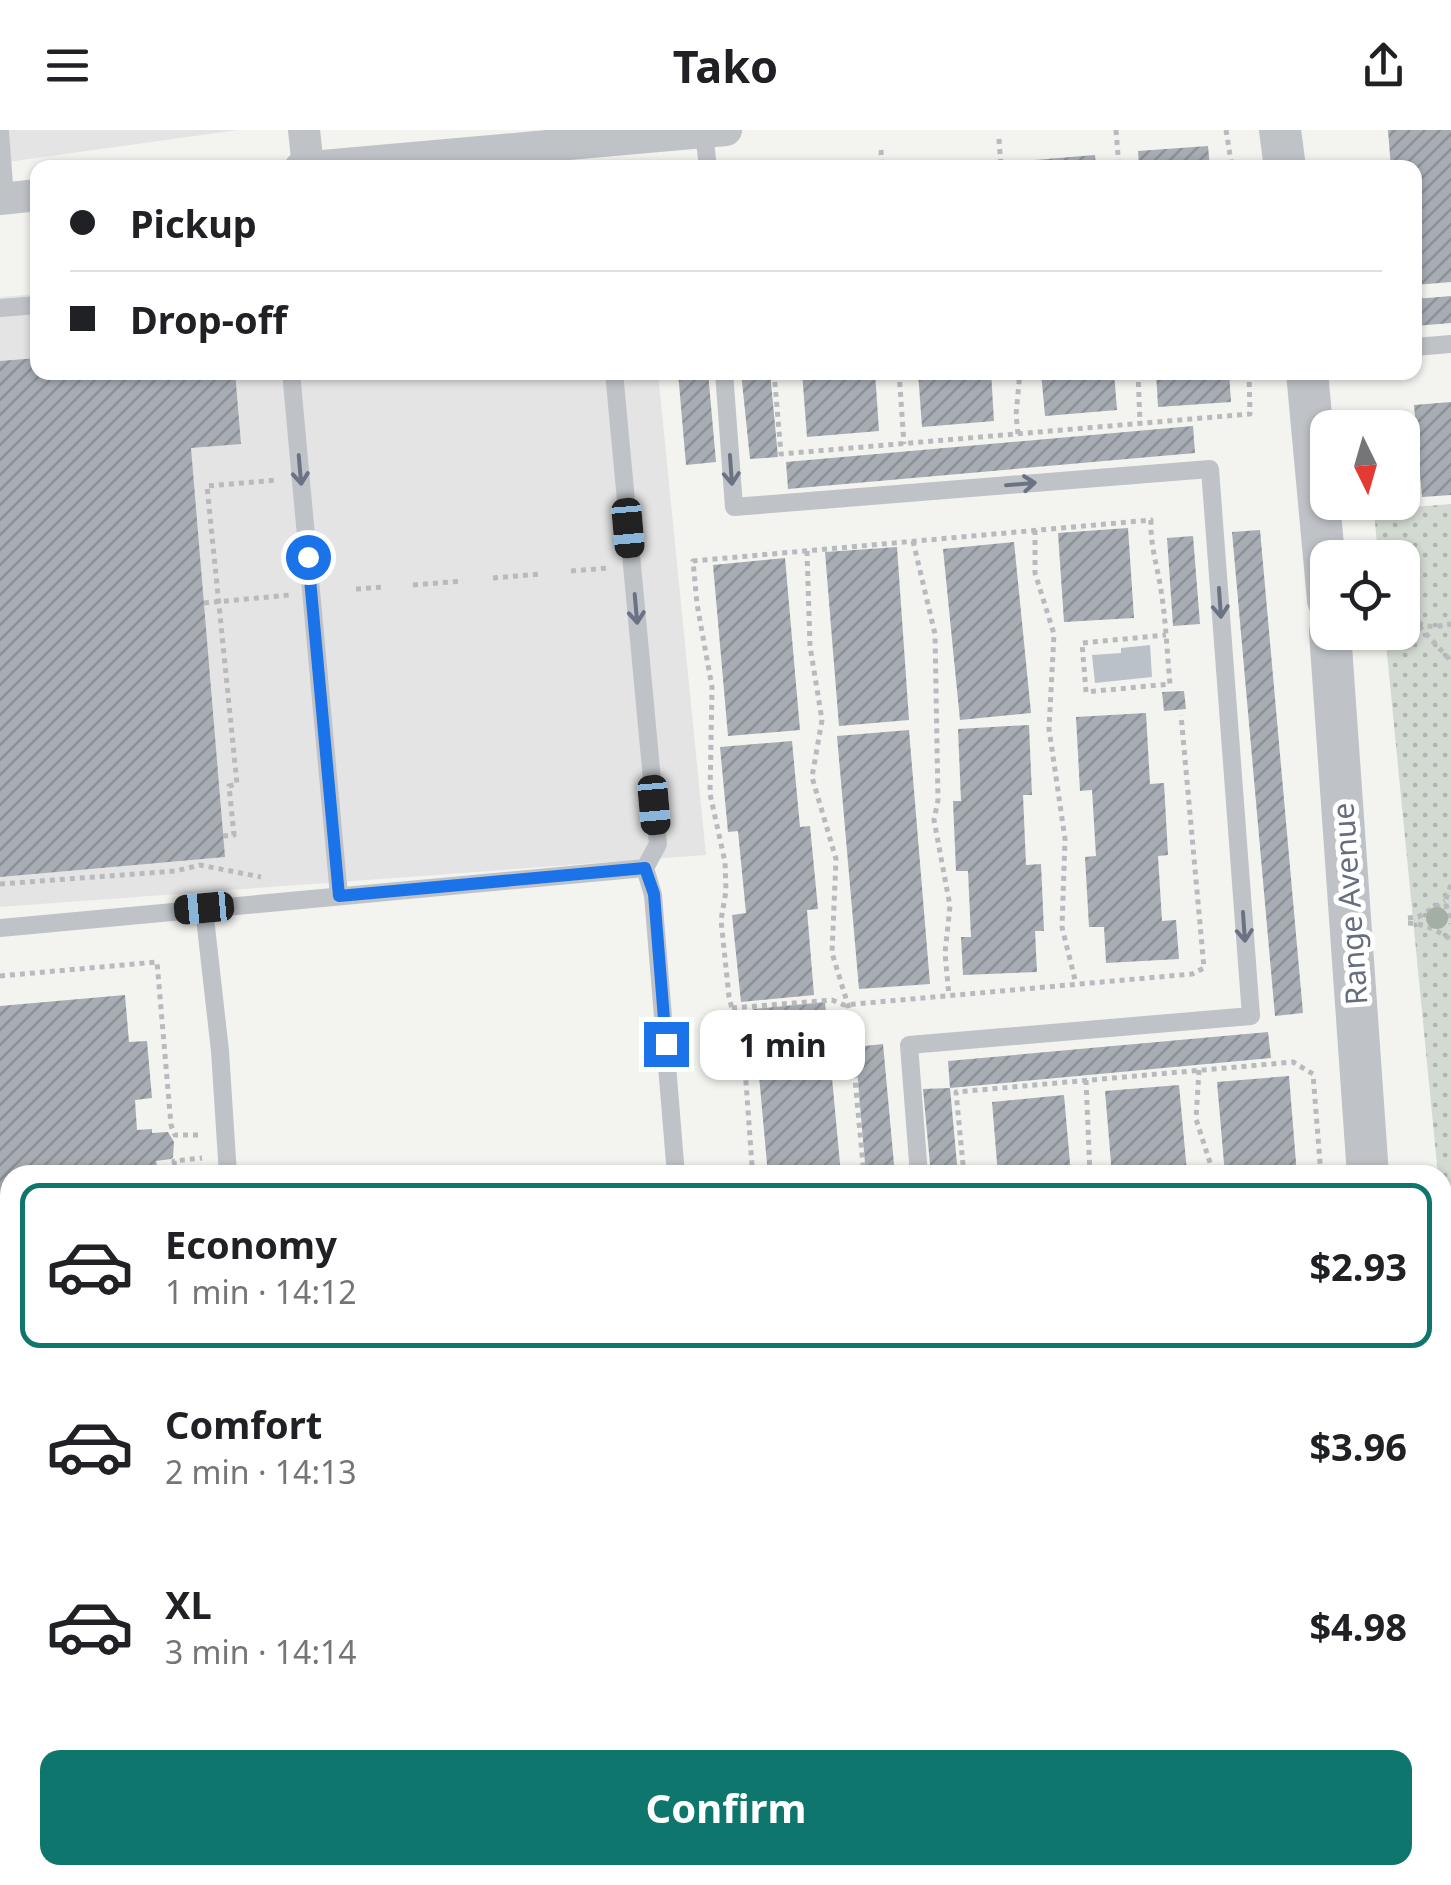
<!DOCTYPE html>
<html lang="en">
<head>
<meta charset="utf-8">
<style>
  body { margin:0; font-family:"Noto Sans",sans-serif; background:#f6f6f6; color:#202124; height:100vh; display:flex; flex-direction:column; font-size:38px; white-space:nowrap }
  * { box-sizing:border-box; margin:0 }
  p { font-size:32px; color:#757577 }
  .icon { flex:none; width:55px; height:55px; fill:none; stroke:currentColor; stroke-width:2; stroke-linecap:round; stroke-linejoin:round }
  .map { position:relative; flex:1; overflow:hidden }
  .drawer { position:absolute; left:0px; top:1035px; width:1452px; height:720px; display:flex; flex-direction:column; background:#fff; border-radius:30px 30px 0 0; box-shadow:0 2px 8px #0004 }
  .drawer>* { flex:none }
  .guide { position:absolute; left:30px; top:30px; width:1392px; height:220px; border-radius:20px; box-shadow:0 2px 8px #0004; display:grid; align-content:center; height:220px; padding:0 40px; background:#fff }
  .needle { width:65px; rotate:175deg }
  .fabs { position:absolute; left:1310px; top:280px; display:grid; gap:20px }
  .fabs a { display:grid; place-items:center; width:110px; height:110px; border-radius:20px; background:#fff; box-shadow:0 2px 8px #0004; font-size:50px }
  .end { position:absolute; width:45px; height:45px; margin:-22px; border:12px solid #1a73e8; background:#fff; box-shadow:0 0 0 5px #fff }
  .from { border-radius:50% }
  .bubble { position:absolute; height:70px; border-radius:20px; background:#fff; box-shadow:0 2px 8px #0004; font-size:32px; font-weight:700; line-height:70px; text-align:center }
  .car { position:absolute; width:30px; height:60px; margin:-30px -15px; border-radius:12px; box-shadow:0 0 8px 2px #0007; background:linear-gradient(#222 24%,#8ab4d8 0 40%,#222 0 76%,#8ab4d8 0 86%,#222 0) }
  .guide b { display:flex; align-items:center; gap:35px; height:95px; font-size:38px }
  .guide b+b { border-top:2px solid #e0e0e0 }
  .guide i { width:25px; height:25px; background:#202124 }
  ul { padding:18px 0 0; list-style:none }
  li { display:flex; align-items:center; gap:30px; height:165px; margin:0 20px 15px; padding:0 20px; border:5px solid transparent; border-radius:20px }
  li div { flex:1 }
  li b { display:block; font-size:38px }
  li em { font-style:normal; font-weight:700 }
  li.current { border-color:#0f766e }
  li>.icon { width:90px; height:90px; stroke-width:1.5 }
  .cta { display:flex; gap:20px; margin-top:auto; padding:20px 40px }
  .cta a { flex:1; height:115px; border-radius:20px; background:#0f766e; color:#fff; font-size:40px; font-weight:700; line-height:115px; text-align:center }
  header { display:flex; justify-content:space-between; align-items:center; height:130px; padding:0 40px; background:#fff; font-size:45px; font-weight:700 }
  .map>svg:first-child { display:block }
  .built { fill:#e4e4e4 }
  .park { fill:url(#park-dots) }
  .water { fill:#bac1c8 }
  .building { fill:url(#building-hatch) }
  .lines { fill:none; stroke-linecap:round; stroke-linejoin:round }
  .secondary-casing { stroke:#b2b5ba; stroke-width:50 }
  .motorway-casing { stroke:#b2b4b8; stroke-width:58 }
  .path { stroke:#b9babd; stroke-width:5; stroke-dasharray:5 5; stroke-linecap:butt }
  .service { stroke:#bfc2c6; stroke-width:18 }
  .minor { stroke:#bfc2c6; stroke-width:32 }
  .tertiary { stroke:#bfc2c6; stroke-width:42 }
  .secondary { stroke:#fff; stroke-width:48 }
  .motorway { stroke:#fff; stroke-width:55 }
  .tree { fill:#a4afa3 }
  .oneway { stroke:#6a7283 }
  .route { stroke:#1a73e8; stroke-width:12 }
  .labels { text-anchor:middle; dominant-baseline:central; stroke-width:10; stroke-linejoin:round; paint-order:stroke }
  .street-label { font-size:30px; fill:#656e7f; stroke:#fff }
</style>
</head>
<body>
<header><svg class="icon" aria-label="menu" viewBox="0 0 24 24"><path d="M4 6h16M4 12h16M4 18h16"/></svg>Tako<svg class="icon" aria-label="share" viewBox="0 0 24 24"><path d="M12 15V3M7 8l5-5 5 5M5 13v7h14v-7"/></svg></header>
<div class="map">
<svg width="1451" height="1755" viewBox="0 0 1451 1755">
  <defs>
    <pattern id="park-dots" width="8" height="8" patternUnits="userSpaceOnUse" patternTransform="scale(2.5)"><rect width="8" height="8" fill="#d3dad2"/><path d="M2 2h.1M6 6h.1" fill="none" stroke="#afb5b0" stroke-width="1.8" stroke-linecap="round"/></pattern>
    <pattern id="building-hatch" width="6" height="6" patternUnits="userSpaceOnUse" patternTransform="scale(2.5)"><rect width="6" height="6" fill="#a8adb4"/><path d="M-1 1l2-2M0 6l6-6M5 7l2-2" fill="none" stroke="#8c9198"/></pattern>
  </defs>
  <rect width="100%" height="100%" fill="#f3f4f0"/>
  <!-- built -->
  <g class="built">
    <polygon points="0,0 238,0 0,33"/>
    <polygon points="37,164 38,242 658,243 706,725 0,777 0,167"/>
  </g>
  <!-- park -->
  <polygon class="park" points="1451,374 1451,1148 1448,1149 1443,1097 1442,1045 1438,1045 1385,503 1402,502 1402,428 1378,427 1374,380"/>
  <!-- water -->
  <polygon class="water" points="1150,515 1152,547 1095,553 1092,525 1121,523 1121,518"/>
  <!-- building -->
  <g class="building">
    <polygon points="1388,0 1451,0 1451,152 1415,155 1415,38 1391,38"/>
    <polygon points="1208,16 1210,38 1139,38 1138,21"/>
    <polygon points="1095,25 1096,38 1023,38 1023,31"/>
    <polygon points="1451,166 1451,193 1415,196 1415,169"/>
    <polygon points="38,228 38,242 235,242 241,314 191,318 225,727 0,747 0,231"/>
    <polygon points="678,242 708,242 716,332 686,335"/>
    <polygon points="741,242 770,242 778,327 750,329"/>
    <polygon points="802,242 875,242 879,301 807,307"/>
    <polygon points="918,242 991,242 994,291 922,297"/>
    <polygon points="1041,242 1114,242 1117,280 1045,286"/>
    <polygon points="1156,242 1229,242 1231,272 1158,277"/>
    <polygon points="1451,272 1451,365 1422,367 1414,275"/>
    <polygon points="1193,296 1195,323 788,359 786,332"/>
    <polygon points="1128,398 1134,488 1064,492 1058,403"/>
    <polygon points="1260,400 1303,883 1275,886 1232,402"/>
    <polygon points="1193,406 1200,494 1173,496 1167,408"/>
    <polygon points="1014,412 1031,583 960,590 943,419"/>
    <polygon points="897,417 909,590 839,596 825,422"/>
    <polygon points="785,428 800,600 728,606 713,435"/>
    <polygon points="1184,561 1186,579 1164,581 1162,562"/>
    <polygon points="1146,583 1150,654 1164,653 1168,725 1158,726 1162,791 1176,790 1179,829 1106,833 1104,797 1089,797 1085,727 1096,726 1092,660 1080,661 1076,587"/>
    <polygon points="1029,595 1032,665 1023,665 1026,735 1041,734 1044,801 1035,801 1037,842 963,845 961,807 971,807 968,741 956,741 953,671 961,671 958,599"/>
    <polygon points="909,600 930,854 859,859 837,606"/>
    <polygon points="792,611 800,697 810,696 818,779 807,780 814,865 741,872 732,785 746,783 738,701 728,702 720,617"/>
    <polygon points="125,865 129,912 147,911 152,968 135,970 137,1000 152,999 152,1003 168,1002 174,1012 173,1027 171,1029 156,1031 157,1035 145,1036 146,1045 10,1045 10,1169 7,1169 5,1138 0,1138 0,876"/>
    <polygon points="825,872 841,1045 768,1045 753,879"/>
    <polygon points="1268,902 1271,928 950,958 958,1045 931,1045 923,959 950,958 948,931"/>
    <polygon points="883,914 895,1045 866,1045 855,917"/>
    <polygon points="1289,946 1297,1045 1225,1045 1217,952"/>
    <polygon points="1179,955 1187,1042 1195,1041 1196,1045 1112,1045 1105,961"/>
    <polygon points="1064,965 1071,1045 998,1045 992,972"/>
    <polygon points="403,1745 480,1745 480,1748 404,1755"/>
    <polygon points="624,1745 686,1745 687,1755 625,1755"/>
    <polygon points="902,1745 942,1745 943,1755 902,1755"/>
    <polygon points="1131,1745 1167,1745 1167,1749 1132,1753"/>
  </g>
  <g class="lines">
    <defs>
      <g id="secondary">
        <polyline points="0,1396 10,1415"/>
        <polyline points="181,1745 186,1755"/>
      </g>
      <g id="motorway">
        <polyline points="0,1594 10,1611"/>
        <polyline points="80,1745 85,1755"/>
      </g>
    </defs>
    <!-- secondary casing -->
    <use href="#secondary" class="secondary-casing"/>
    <!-- motorway casing -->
    <use href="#motorway" class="motorway-casing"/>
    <!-- path -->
    <g class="path">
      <polyline points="1116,0 1119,38"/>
      <polyline points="1226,0 1232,38"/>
      <polyline points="999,9 1001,38"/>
      <polyline points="881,20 882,38"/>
      <polyline points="756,31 757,38"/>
      <polyline points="774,242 781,324 1250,284 1249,242"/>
      <polyline points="899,242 904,314"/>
      <polyline points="1138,242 1140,293"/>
      <polyline points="1018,304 1016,285 1020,242"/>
      <polyline points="1035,400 1035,443 1054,504 1049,599 1065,709 1062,797 1076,854"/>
      <polyline points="913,411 935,504 938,670 934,690 950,776 945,823 949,866"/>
      <polyline points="807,421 810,516 822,590 812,647 836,729 832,823 848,875 864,1045"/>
      <polyline points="571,441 608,438"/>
      <polyline points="493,448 541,444"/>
      <polyline points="413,455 463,451"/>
      <polyline points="356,459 384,457"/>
      <polyline points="204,473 290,465"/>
      <path d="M1402,481c19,16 25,18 49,13"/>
      <polyline points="1419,496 1449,529 1451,534"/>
      <polyline points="223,706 234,705 229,656 237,654 207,356 278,350"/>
      <polyline points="0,754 176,741 200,735 261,747"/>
      <polyline points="1451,755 1445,771 1451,794"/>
      <polyline points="1408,788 1418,787 1445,771"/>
      <path d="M1408,793c16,1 30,7 43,17"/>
      <polyline points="0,846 157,832 171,995 175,1005 202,1005"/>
      <polyline points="732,878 832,870 844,875 1192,844 1204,838 1181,585"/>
      <polyline points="1199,940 1196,989 1214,1045"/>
      <polyline points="1086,950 1090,1045"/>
      <polyline points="176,1045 174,1031 202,1028"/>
      <path d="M750,1045l2,-10 -8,-110 -15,-58 -8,-77 5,-29 -1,-29 -15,-68 2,-107 -15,-83 -4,-43 458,-41c-1,24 6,45 10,70 5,31 6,63 9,94l-84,8 -4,-49 84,-8"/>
      <polyline points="964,1045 956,962 1293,932 1313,944 1321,1045"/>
      <polyline points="1442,1120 1451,1116"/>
      <polyline points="0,1156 6,1156"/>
      <polyline points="367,1745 368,1755"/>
    </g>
    <!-- service -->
    <g class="service">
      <polyline points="0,2 5,68"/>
      <polyline points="704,2 708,38"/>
      <polyline points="0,178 38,175"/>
      <polyline points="1415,217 1451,214"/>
      <polyline points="291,242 339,766"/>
      <polyline points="614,242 658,714 645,738"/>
      <polyline points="724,242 734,377 1210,339 1251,886 909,915 919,1045"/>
      <polyline points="204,779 220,921 228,1045"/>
      <polyline points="0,798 645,738 653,765 676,1045"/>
      <polyline points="587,1745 588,1755"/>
      <polyline points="851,1745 852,1755"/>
      <polyline points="889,1745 890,1755"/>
      <polyline points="1011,1745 1011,1755"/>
      <polyline points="1090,1745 1091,1755"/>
    </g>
    <!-- minor -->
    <g class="minor">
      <polyline points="304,0 308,37"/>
      <polyline points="300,38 726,0"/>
      <polyline points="0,69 38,65"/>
      <polyline points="1442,1434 1451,1434"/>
    </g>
    <!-- tertiary -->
    <g class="tertiary">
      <polyline points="1280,0 1285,38"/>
      <polyline points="1307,242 1328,470"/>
      <polyline points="1330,502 1368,1045"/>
      <polyline points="1442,1556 1451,1642"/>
      <polyline points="1408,1745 1409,1755"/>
    </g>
    <!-- secondary -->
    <use href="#secondary" class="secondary"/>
    <!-- motorway -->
    <use href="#motorway" class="motorway"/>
  </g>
  <!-- trees -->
  <circle class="tree" cx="1437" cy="788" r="11"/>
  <!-- one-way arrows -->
  <defs><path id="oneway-shaft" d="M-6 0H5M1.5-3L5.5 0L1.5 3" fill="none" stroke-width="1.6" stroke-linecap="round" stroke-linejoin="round" transform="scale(2.5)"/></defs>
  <g class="oneway">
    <use href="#oneway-shaft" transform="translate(300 340) rotate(85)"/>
    <use href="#oneway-shaft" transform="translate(731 340) rotate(86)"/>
    <use href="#oneway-shaft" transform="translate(1021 354) rotate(-5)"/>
    <use href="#oneway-shaft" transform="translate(1220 473) rotate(86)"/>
    <use href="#oneway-shaft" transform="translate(636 479) rotate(85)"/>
    <use href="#oneway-shaft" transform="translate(1244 797) rotate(86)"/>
  </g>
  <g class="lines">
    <!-- route -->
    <polyline class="route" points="308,427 339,766 645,738 654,764 666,914"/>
  </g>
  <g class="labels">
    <!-- street labels -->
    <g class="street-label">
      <text transform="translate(1349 774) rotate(-94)">Range Avenue</text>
    </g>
  </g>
</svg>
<div class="fabs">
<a><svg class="needle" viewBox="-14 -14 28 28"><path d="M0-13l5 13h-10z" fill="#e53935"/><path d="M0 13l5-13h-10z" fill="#757577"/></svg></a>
<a><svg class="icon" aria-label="locate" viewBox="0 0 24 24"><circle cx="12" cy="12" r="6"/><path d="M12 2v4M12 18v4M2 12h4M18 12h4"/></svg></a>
</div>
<i class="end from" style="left:308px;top:427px"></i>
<i class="end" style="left:666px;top:914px"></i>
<div class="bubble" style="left:700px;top:880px;width:165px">1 min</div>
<i class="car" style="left:628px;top:398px;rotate:175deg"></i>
<i class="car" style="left:654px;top:675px;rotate:175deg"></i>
<i class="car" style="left:204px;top:778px;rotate:265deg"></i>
<div class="guide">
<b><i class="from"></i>Pickup</b>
<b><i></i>Drop-off</b>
</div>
<section class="drawer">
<ul>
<li class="current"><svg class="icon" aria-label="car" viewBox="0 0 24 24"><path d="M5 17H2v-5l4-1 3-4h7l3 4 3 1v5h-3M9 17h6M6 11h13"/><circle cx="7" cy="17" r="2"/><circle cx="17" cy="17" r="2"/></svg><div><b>Economy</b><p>1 min · 14:12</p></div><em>$2.93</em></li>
<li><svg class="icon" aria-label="car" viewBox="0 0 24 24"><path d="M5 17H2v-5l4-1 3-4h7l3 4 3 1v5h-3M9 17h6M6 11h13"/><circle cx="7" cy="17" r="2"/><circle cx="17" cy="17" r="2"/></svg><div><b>Comfort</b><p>2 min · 14:13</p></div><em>$3.96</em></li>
<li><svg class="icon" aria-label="car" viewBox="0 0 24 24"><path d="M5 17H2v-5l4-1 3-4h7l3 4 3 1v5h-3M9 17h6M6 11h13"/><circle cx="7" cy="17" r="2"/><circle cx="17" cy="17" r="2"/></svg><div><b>XL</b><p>3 min · 14:14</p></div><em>$4.98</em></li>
</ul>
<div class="cta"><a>Confirm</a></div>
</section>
</div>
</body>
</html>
